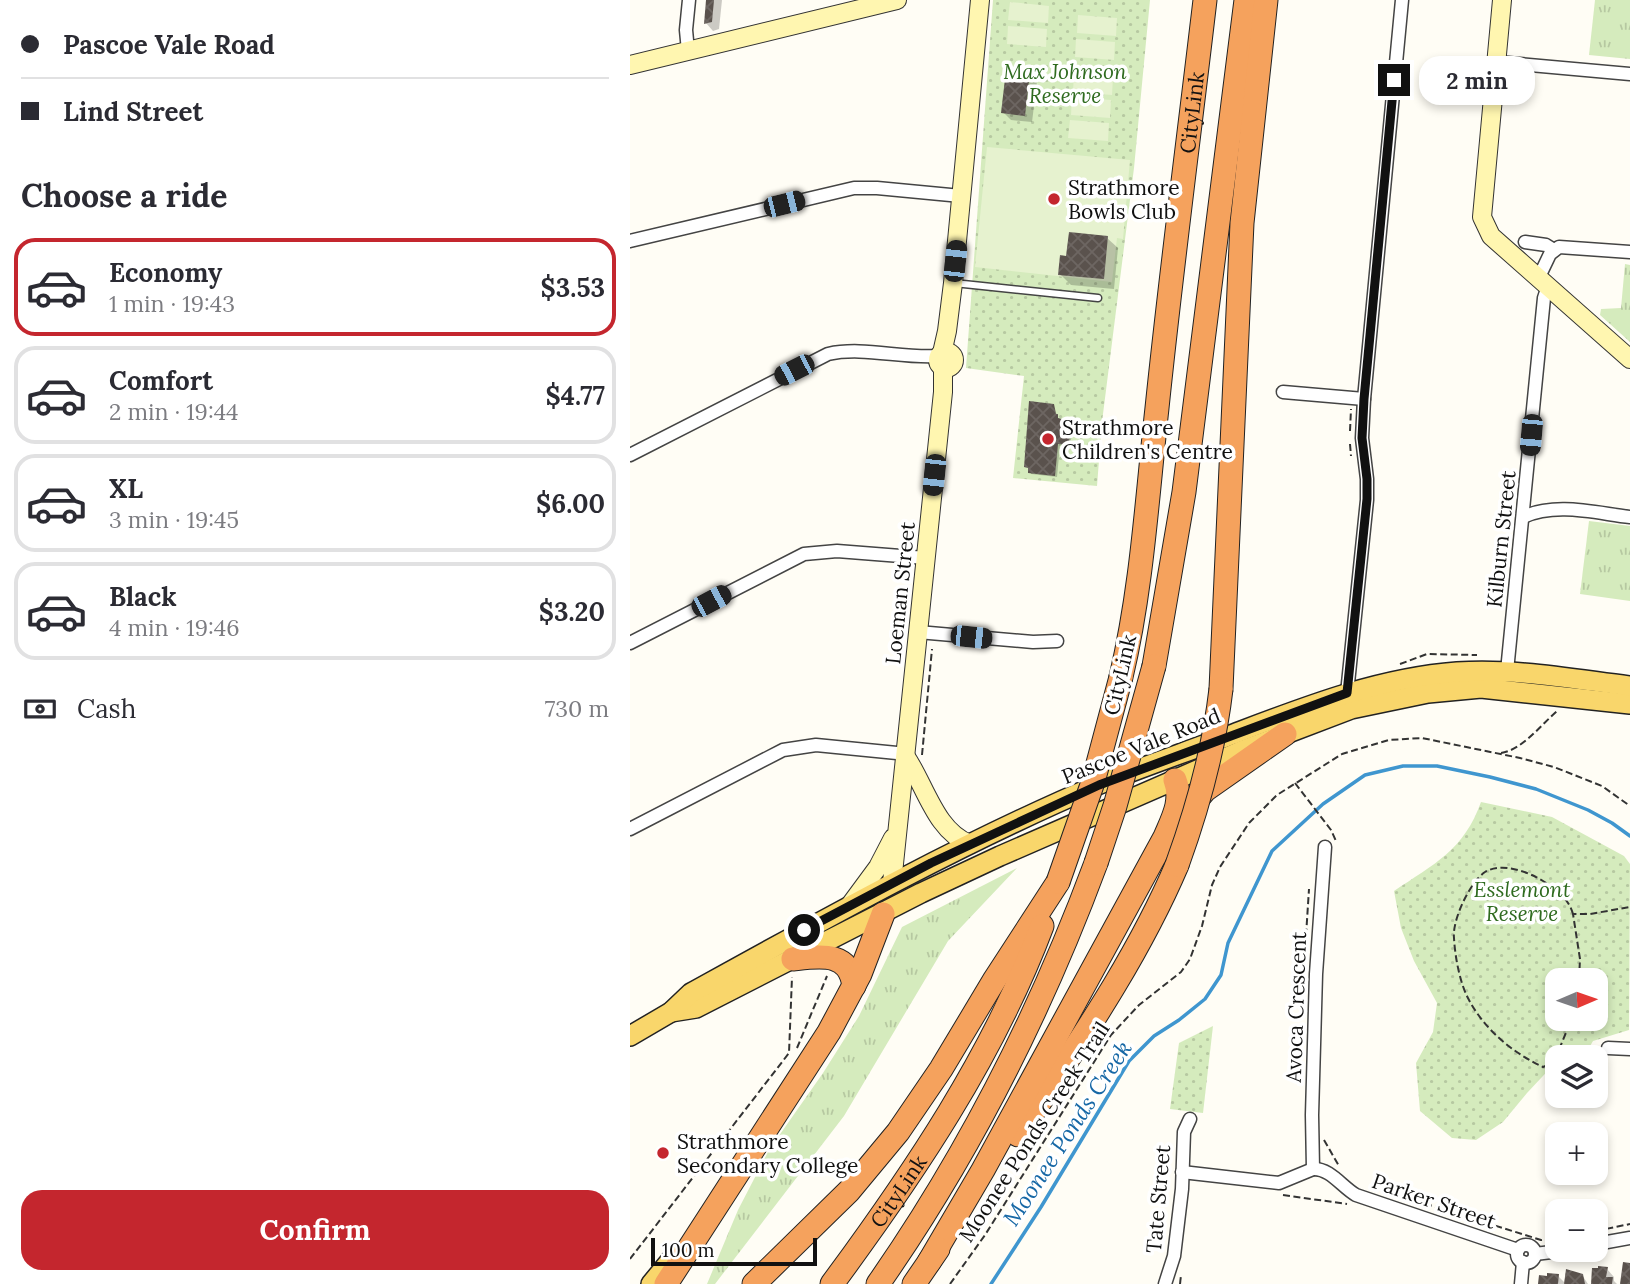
<!DOCTYPE html>
<html lang="en">
<head>
<meta charset="utf-8">
<style>
  body { margin:0; font-family:Lora,serif; background:#f7f7f7; color:#2b2b33; height:100vh; display:flex; flex-direction:column; font-size:26px; white-space:nowrap }
  * { box-sizing:border-box; margin:0 }
  p { font-size:23px; color:#7c7c81 }
  .icon { flex:none; width:38px; height:38px; fill:none; stroke:currentColor; stroke-width:2; stroke-linecap:round; stroke-linejoin:round }
  .map { position:relative; flex:1; overflow:hidden }
  .drawer { display:flex; flex-direction:column; background:#fff; width:630px }
  .drawer>* { flex:none }
  .banner { display:grid; align-content:center; height:154px; padding:0 21px; background:#fff }
  .needle { width:46px; rotate:88deg }
  .controls { position:absolute; left:915px; top:968px; display:grid; gap:14px }
  .controls a { display:grid; place-items:center; width:63px; height:63px; border-radius:14px; background:#fff; box-shadow:0 4px 10px #0003; font-size:35px }
  .scale { position:absolute; left:21px; bottom:18px; width:166px; box-sizing:border-box; padding-left:7px; border:4px solid #111; border-top:0; font-size:19px; line-height:24px; white-space:nowrap; color:#111; -webkit-text-stroke:5px #fff; paint-order:stroke }
  .end { position:absolute; width:32px; height:32px; margin:-16px; border:9px solid #111; background:#fff; box-shadow:0 0 0 4px #fff }
  .from { border-radius:50% }
  .bubble { position:absolute; height:49px; border-radius:21px; background:#fff; box-shadow:0 4px 10px #0003; font-size:23px; font-weight:700; line-height:49px; text-align:center }
  .car { position:absolute; width:21px; height:42px; margin:-21px -10px; border-radius:9px; box-shadow:0 0 5px 2px #0007; background:linear-gradient(#222 24%,#8ab4d8 0 40%,#222 0 76%,#8ab4d8 0 86%,#222 0) }
  .banner b { display:flex; align-items:center; gap:24px; height:66px; font-size:26px }
  .banner b+b { border-top:2px solid #e1e1e2 }
  .banner i { width:18px; height:18px; background:#2b2b33 }
  ul { padding:0; list-style:none }
  li { display:flex; align-items:center; gap:21px; height:98px; margin:0 14px 10px; padding:0 7px; border:4px solid #e1e1e2; border-radius:21px }
  li div { flex:1 }
  li b { display:block; font-size:26px }
  li em { font-style:normal; font-weight:700 }
  li.active { border-color:#c4262e }
  li>.icon { width:63px; height:63px; stroke-width:1.5 }
  h2 { padding:0 21px; font-size:32px; line-height:84px }
  .pay { display:flex; align-items:center; gap:18px; height:77px; padding:0 21px; font-size:26px }
  .pay p { margin-inline-start:auto }
  .cta { display:flex; gap:14px; margin-top:auto; padding:14px 21px }
  .cta a { flex:1; height:80px; border-radius:21px; background:#c4262e; color:#fff; font-size:28px; font-weight:700; line-height:80px; text-align:center }
  main { display:flex; flex:1; min-height:0 }
  .map>svg:first-child { display:block }
  .grass { fill:url(#grass-tufts) }
  .park { fill:url(#park-dots); fill-rule:evenodd }
  .pitch { fill:#e6f2cf }
  .shadow { fill:#0003 }
  .lines { fill:none; stroke-linecap:round; stroke-linejoin:round }
  .stream { stroke:#3f96cf; stroke-width:3.5 }
  .building { fill:url(#building-cross-hatch) }
  .lane-casing { stroke:#444; stroke-width:9 }
  .street-casing { stroke:#444; stroke-width:15 }
  .secondary-casing { stroke:#333; stroke-width:20 }
  .primary-casing { stroke:#222; stroke-width:22 }
  .highway-casing { stroke:#222; stroke-width:25 }
  .path { stroke:#333; stroke-width:2; stroke-dasharray:7 3.5; stroke-linecap:butt }
  .lane { stroke:#fff; stroke-width:6 }
  .street { stroke:#fff; stroke-width:12 }
  .secondary { stroke:#fff6b0; stroke-width:18 }
  .primary { stroke:#f9d66b; stroke-width:19 }
  .highway { stroke:#f5a25d; stroke-width:23 }
  .highway-bridge-casing { stroke:#222; stroke-width:25; stroke-linecap:butt }
  .highway-bridge { stroke:#f5a25d; stroke-width:23 }
  .route { stroke:#111; stroke-width:9 }
  .poi-dot { fill:#c4262e; stroke:#fff; stroke-width:2.5 }
  .labels { text-anchor:middle; dominant-baseline:central; stroke-width:7; stroke-linejoin:round; paint-order:stroke }
  .park-label { font-size:21px; font-style:italic; fill:#2f6b1f; stroke:#fff }
  .street-label { font-size:21px; fill:#111; stroke:#fff }
  .poi-label { font-size:21px; fill:#111; stroke:#fff; text-anchor:start }
  .water-label { font-size:23px; font-style:italic; fill:#1768a6; stroke:#fff }
</style>
</head>
<body>
<main>
<section class="drawer">
<div class="banner">
<b><i class="from"></i>Pascoe Vale Road</b>
<b><i></i>Lind Street</b>
</div>
<h2>Choose a ride</h2>
<ul>
<li class="active"><svg class="icon" aria-label="car" viewBox="0 0 24 24"><path d="M5 17H2v-5l4-1 3-4h7l3 4 3 1v5h-3M9 17h6M6 11h13"/><circle cx="7" cy="17" r="2"/><circle cx="17" cy="17" r="2"/></svg><div><b>Economy</b><p>1 min · 19:43</p></div><em>$3.53</em></li>
<li><svg class="icon" aria-label="car" viewBox="0 0 24 24"><path d="M5 17H2v-5l4-1 3-4h7l3 4 3 1v5h-3M9 17h6M6 11h13"/><circle cx="7" cy="17" r="2"/><circle cx="17" cy="17" r="2"/></svg><div><b>Comfort</b><p>2 min · 19:44</p></div><em>$4.77</em></li>
<li><svg class="icon" aria-label="car" viewBox="0 0 24 24"><path d="M5 17H2v-5l4-1 3-4h7l3 4 3 1v5h-3M9 17h6M6 11h13"/><circle cx="7" cy="17" r="2"/><circle cx="17" cy="17" r="2"/></svg><div><b>XL</b><p>3 min · 19:45</p></div><em>$6.00</em></li>
<li><svg class="icon" aria-label="car" viewBox="0 0 24 24"><path d="M5 17H2v-5l4-1 3-4h7l3 4 3 1v5h-3M9 17h6M6 11h13"/><circle cx="7" cy="17" r="2"/><circle cx="17" cy="17" r="2"/></svg><div><b>Black</b><p>4 min · 19:46</p></div><em>$3.20</em></li>
</ul>
<div class="pay"><svg class="icon" aria-label="cash" viewBox="0 0 24 24"><path d="M3 7h18v10H3z"/><circle cx="12" cy="12" r="2"/></svg>Cash<p>730 m</p></div>
<div class="cta"><a>Confirm</a></div>
</section>
<div class="map">
<svg width="1000" height="1284" viewBox="0 0 1000 1284">
  <defs>
    <pattern id="grass-tufts" width="24" height="20" patternUnits="userSpaceOnUse" patternTransform="scale(1.75)"><rect width="24" height="20" fill="#d5ebbd"/><path d="M3 7l-1-3M5 7V3M7 7l1-3M15 17l-1-3M17 17v-4M19 17l1-3" fill="none" stroke="#b6c8a1"/></pattern>
    <pattern id="park-dots" width="8" height="8" patternUnits="userSpaceOnUse" patternTransform="scale(1.75)"><rect width="8" height="8" fill="#d5ebbd"/><path d="M2 2h.1M6 6h.1" fill="none" stroke="#b6c8a1" stroke-width="1.8" stroke-linecap="round"/></pattern>
    <pattern id="building-cross-hatch" width="8" height="8" patternUnits="userSpaceOnUse" patternTransform="scale(1.75)"><rect width="8" height="8" fill="#5a524d"/><path d="M0 0l8 8M0 8l8-8" fill="none" stroke="#6d6662"/></pattern>
  </defs>
  <rect width="100%" height="100%" fill="#fffdf5"/>
  <!-- grass -->
  <g class="grass">
    <polygon points="965,0 1000,0 1000,59 959,55"/>
    <polygon points="995,264 1000,265 1000,342 970,315 971,309 991,308"/>
    <polygon points="959,521 1000,526 1000,601 950,594"/>
    <polygon points="387,868 318,941 214,1116 85,1284 77,1284 108,1210 139,1150 193,1073 229,1016 272,927"/>
  </g>
  <!-- park -->
  <g class="park">
    <polygon points="363,0 520,0 504,168 472,422 467,486 383,478 394,376 336,368"/>
    <path d="M851,802l71,15 72,39 6,8 -1,166 -36,11 -7,12 -14,4h-14l-1,4 -30,32 -24,29 -27,18 -24,-2 -32,-27 -4,-48 17,-31 4,-29 -23,-42 -13,-33 -7,-37c40,-27 70,-41 87,-89zM966,980v38h-38v-38z"/>
    <polygon points="583,1026 573,1113 540,1109 549,1043"/>
  </g>
  <!-- pitch -->
  <g class="pitch">
    <polygon points="380,2 419,6 418,23 378,20"/>
    <polygon points="448,15 487,18 486,36 447,33"/>
    <polygon points="378,26 417,29 416,47 377,44"/>
    <polygon points="446,39 485,42 484,60 445,57"/>
    <polygon points="444,74 483,77 482,95 443,92"/>
    <polygon points="442,97 481,100 480,118 441,115"/>
    <polygon points="440,120 479,123 478,141 438,138"/>
    <polygon points="357,147 500,160 493,239 487,238 482,282 345,267"/>
  </g>
  <!-- shadow -->
  <g class="shadow">
    <polygon points="78,0 92,0 89,29 83,31 76,23"/>
    <polygon points="399,73 407,81 402,122 381,120 373,112"/>
    <polygon points="477,238 488,248 484,289 441,285 430,274 438,258"/>
    <polygon points="423,405 429,420 434,423 456,425 457,435 442,434 440,445 430,445 427,477 401,474 400,469 396,467"/>
    <polygon points="977,1269 984,1277 984,1281 987,1284 962,1284"/>
    <polygon points="952,1275 958,1284 910,1284 928,1276 936,1284"/>
  </g>
  <g class="lines">
    <!-- stream -->
    <polyline class="stream" points="361,1284 411,1207 499,1061 524,1036 549,1020 575,999 591,975 598,943 642,851 693,804 735,775 773,766 807,766 860,777 906,789 958,810 982,823 1000,836"/>
  </g>
  <!-- building -->
  <g class="building">
    <polygon points="76,0 84,0 82,22 74,24"/>
    <polygon points="376,70 400,71 395,116 371,113"/>
    <polygon points="439,232 478,236 474,279 428,275 430,255 436,256"/>
    <polygon points="399,401 424,404 426,414 428,414 428,418 432,419 432,421 457,423 456,434 440,433 439,444 428,444 425,476 398,473 398,468 394,467"/>
    <polygon points="993,1262 1000,1263 1000,1284 990,1284"/>
    <polygon points="968,1266 978,1267 976,1277 983,1277 982,1284 961,1284 962,1268 968,1268"/>
    <polygon points="936,1269 953,1274 955,1284 934,1284"/>
    <polygon points="917,1273 929,1274 928,1284 908,1284 909,1275 917,1276"/>
  </g>
  <g class="lines">
    <defs>
      <polyline id="lane" points="324,283 468,298"/>
      <g id="street">
        <polyline points="58,51 56,30 59,0"/>
        <polyline points="867,62 1000,74"/>
        <polyline points="0,241 224,188 247,188 331,196"/>
        <polyline points="895,242 916,245 924,250"/>
        <polyline points="909,277 920,254 929,247 1000,252"/>
        <polyline points="653,392 734,399"/>
        <path d="M0,455l198,-101c36,-8 74,5 111,2"/>
        <path d="M893,517c33,-15 72,-4 107,0"/>
        <polyline points="288,632 403,642 427,641"/>
        <polyline points="0,643 174,554 207,551 296,558"/>
        <polyline points="877,671 914,298 918,286"/>
        <polyline points="717,693 737,500 737,479 732,438 734,399 772,0"/>
        <polyline points="0,829 153,750 186,745 277,754"/>
        <polyline points="978,1048 1000,1049"/>
        <polyline points="683,1169 682,1115 686,974 695,847"/>
        <path d="M552,1172l97,11 34,-14c17,-1 29,18 43,26l162,55"/>
        <polyline points="966,1244 1000,1238"/>
        <circle cx="896" cy="1254" r="9"/>
        <polyline points="905,1254 938,1250"/>
        <polyline points="535,1284 544,1256 552,1189 554,1132 560,1119"/>
        <polyline points="891,1284 893,1262"/>
      </g>
      <g id="secondary">
        <polyline points="872,0 852,217 861,236 1000,359"/>
        <polyline points="0,65 267,0"/>
        <circle cx="316" cy="360" r="8"/>
        <polyline points="312,353 317,331 323,283 350,0"/>
        <path d="M276,757c19,28 30,75 64,87"/>
        <polyline points="262,883 313,392 313,368"/>
        <polyline points="220,905 248,867 263,838"/>
      </g>
      <g id="primary">
        <polyline points="41,1012 66,1008 291,893 370,856 611,751 721,709 798,693 851,688 1000,704"/>
        <path d="M0,1036l41,-24 20,-19c134,-74 268,-149 409,-209 42,-17 86,-32 128,-48 74,-28 149,-58 229,-64 57,-4 116,7 173,14"/>
        <polyline points="21,1284 45,1255"/>
      </g>
      <g id="highway">
        <polyline points="524,666 554,492 616,0"/>
        <path id="s1" d="M491,677c21,-89 26,-179 36,-269 14,-136 32,-272 48,-408"/>
        <polyline points="591,689 612,223 636,0"/>
        <polyline points="563,804 575,790 655,734"/>
        <path d="M163,959c28,-3 56,-8 61,27"/>
        <path d="M388,1135c57,-87 118,-174 159,-270"/>
        <path d="M299,1262l54,-92 182,-333c8,-19 18,-36 10,-57"/>
        <polyline points="36,1284 199,1032 230,974 253,914"/>
        <polyline points="124,1284 219,1191 268,1132 311,1069 365,979 428,882"/>
        <path id="s2" d="M202,1284c82,-111 161,-228 210,-358"/>
        <path d="M248,1284c92,-132 162,-270 218,-421"/>
        <polyline points="284,1284 308,1249"/>
      </g>
    </defs>
    <!-- lane casing -->
    <use href="#lane" class="lane-casing"/>
    <!-- street casing -->
    <use href="#street" class="street-casing"/>
    <!-- secondary casing -->
    <use href="#secondary" class="secondary-casing"/>
    <!-- primary casing -->
    <use href="#primary" class="primary-casing"/>
    <!-- highway casing -->
    <use href="#highway" class="highway-casing"/>
    <!-- path -->
    <g class="path">
      <polyline points="720,431 721,409"/>
      <polyline points="720,444 721,456"/>
      <polyline points="770,664 797,654 847,655"/>
      <path d="M871,753c21,-3 40,-28 56,-42"/>
      <polyline points="292,755 302,649"/>
      <polyline points="665,783 701,830 706,841"/>
      <polyline points="674,967 679,889"/>
      <polyline points="949,980 950,959 943,914 960,914 1000,907"/>
      <polyline points="167,1048 197,976"/>
      <polyline points="942,1057 967,1051"/>
      <polyline points="927,1059 926,1057 942,1018"/>
      <path d="M928,1061l-15,6c-30,-14 -58,-37 -74,-67 -9,-16 -14,-43 -15,-62 -2,-18 16,-56 31,-66 15,-9 37,-2 51,5 16,9 32,19 37,37"/>
      <polyline points="694,1140 709,1166"/>
      <polyline points="755,1191 911,1240 928,1238"/>
      <polyline points="653,1195 717,1204"/>
      <polyline points="966,1231 1000,1224"/>
      <polyline points="949,1256 961,1255"/>
      <polyline points="0,1259 159,1053 162,977"/>
      <polyline points="320,1284 355,1235 481,1035 509,1005 551,972 560,959 572,926 582,885 590,867 619,823 647,795 712,754 759,740 792,738 890,758 924,767 972,786 1000,806"/>
      <polyline points="550,1284 551,1275"/>
    </g>
    <!-- lane -->
    <use href="#lane" class="lane"/>
    <!-- street -->
    <use href="#street" class="street"/>
    <!-- secondary -->
    <use href="#secondary" class="secondary"/>
    <!-- primary -->
    <use href="#primary" class="primary"/>
    <!-- highway -->
    <use href="#highway" class="highway"/>
    <defs>
      <g id="highway-bridge">
        <polyline points="466,863 485,806 524,666"/>
        <path d="M547,865c21,-58 37,-115 44,-176"/>
        <polyline points="428,882 463,782 491,677"/>
      </g>
    </defs>
    <!-- highway-bridge casing -->
    <use href="#highway-bridge" class="highway-bridge-casing"/>
    <!-- highway-bridge -->
    <use href="#highway-bridge" class="highway-bridge"/>
  </g>
  <g class="lines">
    <!-- route -->
    <polyline class="route" points="174,930 301,863 469,785 717,693 737,499 737,479 732,438 734,399 764,80"/>
  </g>
  <!-- markers -->
  <g class="poi-dot">
    <circle cx="424" cy="199" r="7"/>
    <circle cx="418" cy="439" r="7"/>
    <circle cx="33" cy="1153" r="7"/>
  </g>
  <g class="labels">
    <!-- park labels -->
    <g class="park-label">
      <text x="435" y="71">Max Johnson<tspan x="435" dy="24">Reserve</tspan></text>
      <text x="892" y="889">Esslemont<tspan x="892" dy="24">Reserve</tspan></text>
    </g>
    <!-- street labels -->
    <g class="street-label">
      <text stroke="none"><textPath href="#s1" startOffset="569">CityLink</textPath></text>
      <text transform="translate(871 539) rotate(-84)">Kilburn Street</text>
      <text transform="translate(270 593) rotate(-84)">Loeman Street</text>
      <text transform="translate(490 675) rotate(-77)">CityLink</text>
      <text transform="translate(511 746) rotate(-22)">Pascoe Vale Road</text>
      <text transform="translate(666 1007) rotate(-88)">Avoca Crescent</text>
      <text transform="translate(404 1132) rotate(-57)">Moonee Ponds Creek Trail</text>
      <text stroke="none"><textPath href="#s2" startOffset="114">CityLink</textPath></text>
      <text transform="translate(528 1199) rotate(-85)">Tate Street</text>
      <text transform="translate(804 1201) rotate(19)">Parker Street</text>
    </g>
    <!-- poi labels -->
    <g class="poi-label">
      <text x="438" y="187">Strathmore<tspan x="438" dy="24">Bowls Club</tspan></text>
      <text x="432" y="427">Strathmore<tspan x="432" dy="24">Children's Centre</tspan></text>
      <text x="47" y="1141">Strathmore<tspan x="47" dy="24">Secondary College</tspan></text>
    </g>
    <!-- water labels -->
    <g class="water-label">
      <text transform="translate(437 1133) rotate(-57)">Moonee Ponds Creek</text>
    </g>
  </g>
</svg>
<div class="controls">
<a><svg class="needle" viewBox="-14 -14 28 28"><path d="M0-13l5 13h-10z" fill="#e53935"/><path d="M0 13l5-13h-10z" fill="#7c7c81"/></svg></a>
<a><svg class="icon" aria-label="layers" viewBox="0 0 24 24"><path d="M12 4l9 5-9 5-9-5zM3 14l9 5 9-5"/></svg></a>
<a>+</a>
<a>−</a>
</div>
<div class="scale">100 m</div>
<i class="end from" style="left:174px;top:930px"></i>
<i class="end" style="left:764px;top:80px"></i>
<div class="bubble" style="left:789px;top:56px;width:116px">2 min</div>
<i class="car" style="left:154px;top:204px;rotate:76deg"></i>
<i class="car" style="left:325px;top:261px;rotate:6deg"></i>
<i class="car" style="left:164px;top:370px;rotate:243deg"></i>
<i class="car" style="left:901px;top:435px;rotate:185deg"></i>
<i class="car" style="left:304px;top:475px;rotate:186deg"></i>
<i class="car" style="left:81px;top:601px;rotate:62deg"></i>
<i class="car" style="left:341px;top:637px;rotate:96deg"></i>
</div>
</main>
</body>
</html>
